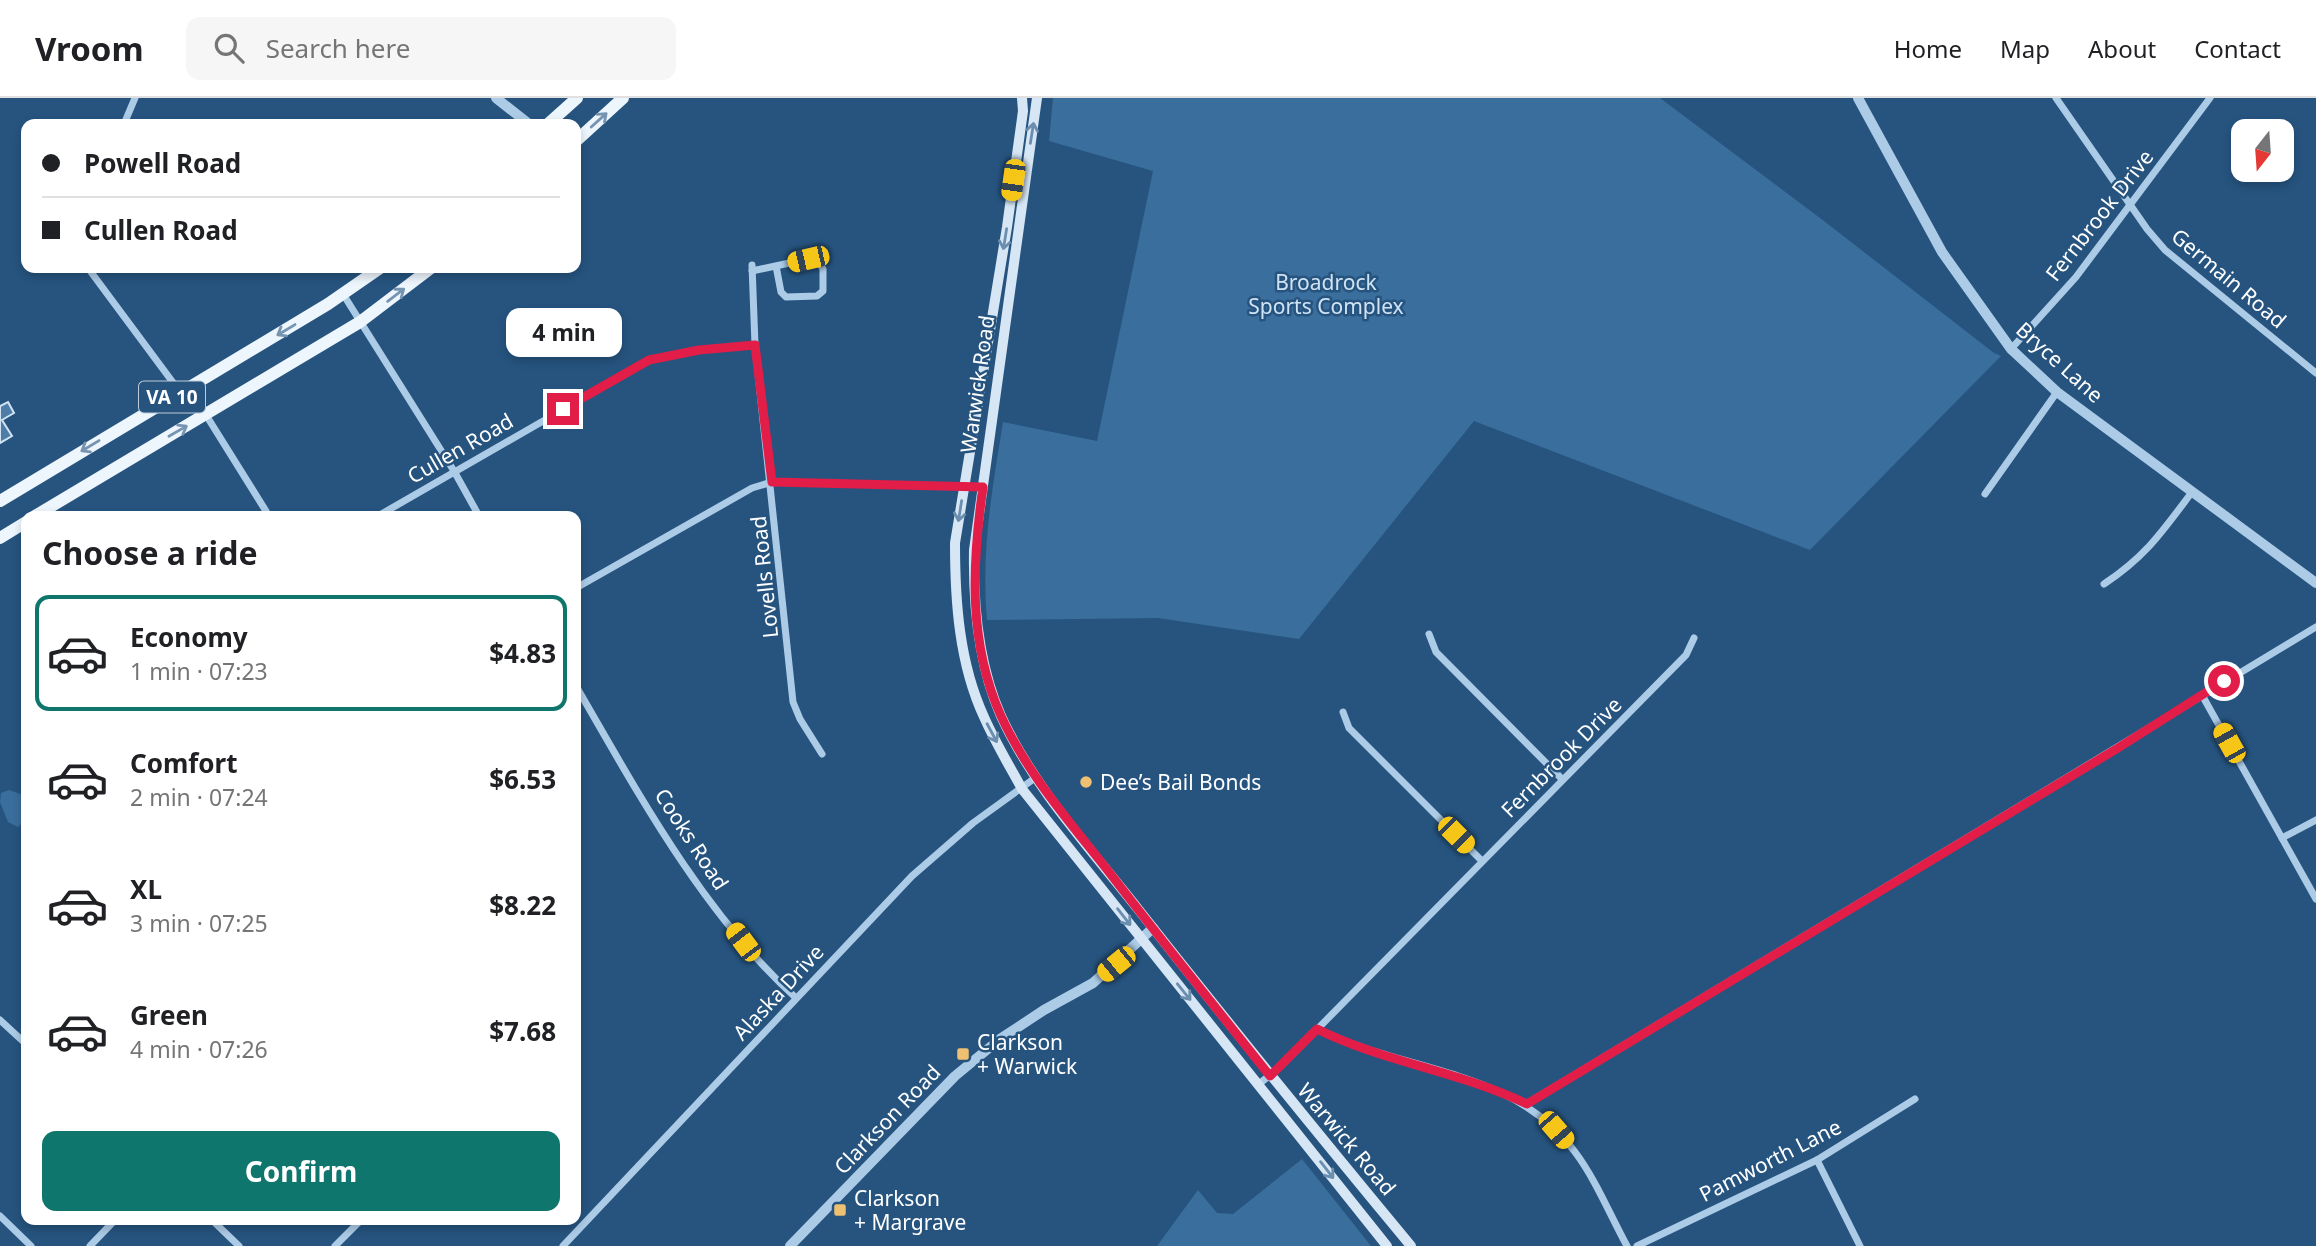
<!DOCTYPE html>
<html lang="en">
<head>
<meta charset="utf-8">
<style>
  body { margin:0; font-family:"Noto Sans",sans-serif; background:#f6f6f6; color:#202124; height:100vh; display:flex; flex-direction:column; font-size:26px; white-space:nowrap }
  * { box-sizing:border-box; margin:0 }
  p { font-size:23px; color:#757577 }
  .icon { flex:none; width:38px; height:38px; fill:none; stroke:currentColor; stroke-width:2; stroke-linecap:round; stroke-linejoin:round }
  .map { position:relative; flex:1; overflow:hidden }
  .side { position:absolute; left:21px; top:413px; width:560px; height:714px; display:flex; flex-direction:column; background:#fff; border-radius:14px; box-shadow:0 4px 10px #0003 }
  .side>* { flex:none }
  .top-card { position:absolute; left:21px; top:21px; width:560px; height:154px; border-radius:14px; box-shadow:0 4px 10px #0003; display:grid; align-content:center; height:154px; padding:0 21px; background:#fff }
  .needle { width:46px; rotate:197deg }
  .tools { position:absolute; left:2231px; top:21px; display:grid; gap:14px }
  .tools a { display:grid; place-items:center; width:63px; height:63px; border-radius:14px; background:#fff; box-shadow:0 4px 10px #0003; font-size:35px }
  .end { position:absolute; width:32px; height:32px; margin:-16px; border:9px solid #e11d48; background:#fff; box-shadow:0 0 0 4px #fff }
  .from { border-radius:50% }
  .bubble { position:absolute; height:49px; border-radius:14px; background:#fff; box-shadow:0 4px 10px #0003; font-size:23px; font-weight:700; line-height:49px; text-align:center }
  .car { position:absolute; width:21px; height:42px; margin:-21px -10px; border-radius:9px; box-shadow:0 0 5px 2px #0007; background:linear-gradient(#f5c518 24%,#345 0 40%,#f5c518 0 76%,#345 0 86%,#f5c518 0) }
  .top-card b { display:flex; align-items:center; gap:24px; height:66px; font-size:26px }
  .top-card b+b { border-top:2px solid #e0e0e0 }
  .top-card i { width:18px; height:18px; background:#202124 }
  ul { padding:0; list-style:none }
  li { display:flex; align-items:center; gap:21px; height:116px; margin:0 14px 10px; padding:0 7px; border:4px solid transparent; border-radius:14px }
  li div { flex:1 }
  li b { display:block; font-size:26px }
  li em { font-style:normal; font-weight:700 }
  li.current { border-color:#0f766e }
  li>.icon { width:63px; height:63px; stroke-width:1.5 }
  h2 { padding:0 21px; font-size:32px; line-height:84px }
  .primary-button { display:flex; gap:14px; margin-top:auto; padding:14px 21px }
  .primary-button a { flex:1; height:80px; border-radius:14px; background:#0f766e; color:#fff; font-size:28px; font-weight:700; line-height:80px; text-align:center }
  header { display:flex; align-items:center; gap:42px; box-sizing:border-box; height:98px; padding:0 35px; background:#fff; border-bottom:2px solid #e0e0e0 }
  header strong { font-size:33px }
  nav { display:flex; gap:38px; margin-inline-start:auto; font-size:24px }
  .search { width:490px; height:63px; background:#f6f6f6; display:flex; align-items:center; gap:18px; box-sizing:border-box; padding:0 24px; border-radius:14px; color:#757577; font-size:26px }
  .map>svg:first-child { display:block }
  .green { fill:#3a6e9d }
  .building { fill:#4e7ea8; stroke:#cfe3f5; stroke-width:2 }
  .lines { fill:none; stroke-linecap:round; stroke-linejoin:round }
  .minor { stroke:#accbe6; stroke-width:7 }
  .tertiary { stroke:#accbe6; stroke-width:10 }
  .secondary { stroke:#d6e6f5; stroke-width:10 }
  .primary { stroke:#edf5fd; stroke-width:12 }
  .oneway { stroke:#7694b1 }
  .oneway2 { stroke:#6c8eae }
  .route { stroke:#e11d48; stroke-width:9 }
  .poi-dot { fill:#efc071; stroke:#26547f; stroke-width:2.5 }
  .labels { text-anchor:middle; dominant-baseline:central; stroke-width:5; stroke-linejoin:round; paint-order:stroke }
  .shield { fill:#26547f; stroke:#beccd9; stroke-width:2 }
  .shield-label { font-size:19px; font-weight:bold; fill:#fff }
  .street-label { font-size:21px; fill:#fff; stroke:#26547f }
  .park-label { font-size:21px; fill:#cfe3f5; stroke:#26547f }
  .poi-label { font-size:21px; fill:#fff; stroke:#26547f; text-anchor:start }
</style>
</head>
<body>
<header>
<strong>Vroom</strong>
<div class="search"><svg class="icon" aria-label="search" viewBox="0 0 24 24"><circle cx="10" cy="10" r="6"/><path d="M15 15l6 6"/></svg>Search here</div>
<nav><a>Home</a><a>Map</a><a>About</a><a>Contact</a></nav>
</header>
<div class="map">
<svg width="2316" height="1148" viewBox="0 0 2316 1148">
  <rect width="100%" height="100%" fill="#26547f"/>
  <!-- green -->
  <g class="green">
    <path d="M1053,0h607l164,123 170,132 7,3 -191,194 -336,-129 -175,218 -141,-21 -171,2c-6,-71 5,-129 16,-198l94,19 56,-270 -104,-30z"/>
    <polygon points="9,692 26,698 26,721 18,729 8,724 0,704 1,695"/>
    <polygon points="1302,1061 1371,1148 1157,1148 1198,1092 1217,1115 1233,1116"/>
  </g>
  <!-- building -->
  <polygon class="building" points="8,304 14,315 2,322 12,338 0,345 0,308"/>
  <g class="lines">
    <!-- minor -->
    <g class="minor">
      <polyline points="2056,0 2147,131 2165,152 2316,275"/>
      <polyline points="124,26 135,0"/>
      <polyline points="752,167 755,247 793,604 800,621 822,656"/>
      <polyline points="88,170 180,294"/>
      <polyline points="752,173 808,161 819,164 823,171 823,193 817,198 786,199 781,194 776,168"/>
      <polyline points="343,196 454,373 479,418"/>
      <polyline points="2011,251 2076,179 2210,0"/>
      <polyline points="206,317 269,418"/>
      <polyline points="1985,396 2057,294"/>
      <polyline points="378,418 649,262 699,252 755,247"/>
      <path d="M2104,486c42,-28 58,-52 88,-92"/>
      <polyline points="576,490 752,390 772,384 983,389"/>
      <polyline points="1429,536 1436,554 1562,681"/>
      <path d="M576,588c63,109 127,227 220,312"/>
      <polyline points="2202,597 2316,801"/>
      <polyline points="1343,614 1349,630 1482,763"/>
      <polyline points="2282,740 2316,722"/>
      <polyline points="0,922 26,946"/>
      <path d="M1317,931c86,43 197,39 258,123 21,28 35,63 52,94"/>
      <polyline points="1259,986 1281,968 1686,557 1694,540"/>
      <polyline points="1526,1006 2316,529"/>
      <polyline points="1817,1062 1860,1148"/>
      <polyline points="0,1118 31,1148"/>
      <polyline points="212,1122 239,1148"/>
      <polyline points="90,1148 115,1122"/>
      <polyline points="335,1148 361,1122"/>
      <polyline points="563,1148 912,778 973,725 1035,680"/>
      <polyline points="1637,1148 1817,1062 1915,1001"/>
    </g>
    <!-- tertiary -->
    <g class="tertiary">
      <polyline points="496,0 529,26"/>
      <polyline points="1858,0 1942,154 2011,251 2057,294 2316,485"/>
      <polyline points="790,1148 955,978 1000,941 1044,912 1093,885 1153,830"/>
    </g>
    <!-- secondary -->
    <g class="secondary">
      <path d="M1022,0l1,13 -16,116 -52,316c0,58 4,120 29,174 11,25 25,48 38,72l365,457"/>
      <path d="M1037,0l-63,452c-1,56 4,114 27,166 33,72 89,132 137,193 90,114 181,226 273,337"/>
    </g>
    <!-- primary -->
    <g class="primary">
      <polyline points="548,26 577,0"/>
      <polyline points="576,43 623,0"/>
      <polyline points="0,403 328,206 380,170"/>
      <polyline points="35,418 360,224 431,170"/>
      <polyline points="0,440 26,424"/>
    </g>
  </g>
  <!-- one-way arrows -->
  <defs><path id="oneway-shaft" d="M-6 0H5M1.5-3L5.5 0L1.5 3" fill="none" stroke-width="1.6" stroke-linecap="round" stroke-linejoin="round" transform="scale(1.75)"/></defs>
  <g class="oneway">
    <use href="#oneway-shaft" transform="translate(599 22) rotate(-42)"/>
    <use href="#oneway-shaft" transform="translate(396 197) rotate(-37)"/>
    <use href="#oneway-shaft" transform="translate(286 232) rotate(149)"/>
    <use href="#oneway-shaft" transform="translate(178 333) rotate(-30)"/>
    <use href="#oneway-shaft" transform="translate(90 348) rotate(149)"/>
  </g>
  <g class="oneway2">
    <use href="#oneway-shaft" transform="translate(1032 35) rotate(-81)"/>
    <use href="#oneway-shaft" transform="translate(1005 141) rotate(99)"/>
    <use href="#oneway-shaft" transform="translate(960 413) rotate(99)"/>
    <use href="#oneway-shaft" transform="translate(992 635) rotate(62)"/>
    <use href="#oneway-shaft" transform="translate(1124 819) rotate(52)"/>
    <use href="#oneway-shaft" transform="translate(1184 894) rotate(51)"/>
    <use href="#oneway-shaft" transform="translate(1327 1072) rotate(52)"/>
  </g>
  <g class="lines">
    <!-- route -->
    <path class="route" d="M563,311l86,-49 50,-10 56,-5 17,137 211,5c-11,77 -15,156 18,229 27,59 69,106 108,156 53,69 107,136 161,204l47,-47c66,33 142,42 210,75l591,-356 106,-67"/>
  </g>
  <!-- markers -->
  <g class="poi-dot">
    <circle cx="1086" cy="684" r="7"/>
    <rect x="956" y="949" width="14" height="14" rx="3.5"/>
    <rect x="833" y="1105" width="14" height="14" rx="3.5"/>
  </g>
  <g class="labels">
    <!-- shield labels -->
    <rect class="shield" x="139" y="283.5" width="66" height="31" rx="5"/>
    <g class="shield-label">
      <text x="172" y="299">VA 10</text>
    </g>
    <!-- street labels -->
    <g class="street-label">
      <text transform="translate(2099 117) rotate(-52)">Fernbrook Drive</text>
      <text transform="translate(2229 180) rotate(40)">Germain Road</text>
      <text transform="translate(2060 264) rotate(42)">Bryce Lane</text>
      <text transform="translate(977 286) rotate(-82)">Warwick Road</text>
      <text transform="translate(460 350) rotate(-30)">Cullen Road</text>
      <text transform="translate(764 479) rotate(-96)">Lovells Road</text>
      <text transform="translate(1561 659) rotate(-45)">Fernbrook Drive</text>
      <text transform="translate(692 741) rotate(57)">Cooks Road</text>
      <text transform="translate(778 894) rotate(-47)">Alaska Drive</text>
      <text transform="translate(887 1021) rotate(-46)">Clarkson Road</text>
      <text transform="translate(1347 1041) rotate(50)">Warwick Road</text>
      <text transform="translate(1770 1062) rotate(-27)">Pamworth Lane</text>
    </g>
    <!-- park labels -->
    <g class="park-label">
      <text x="1326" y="184">Broadrock<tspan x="1326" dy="24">Sports Complex</tspan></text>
    </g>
    <!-- poi labels -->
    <g class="poi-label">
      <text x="1100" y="684">Dee’s Bail Bonds</text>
      <text x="977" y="944">Clarkson<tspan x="977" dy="24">+ Warwick</tspan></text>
      <text x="854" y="1100">Clarkson<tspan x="854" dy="24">+ Margrave</tspan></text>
    </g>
  </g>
</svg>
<div class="tools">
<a><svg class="needle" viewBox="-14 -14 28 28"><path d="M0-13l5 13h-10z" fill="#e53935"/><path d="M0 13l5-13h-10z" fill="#757577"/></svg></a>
</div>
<i class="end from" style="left:2224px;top:583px"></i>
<i class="end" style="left:563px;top:311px"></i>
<div class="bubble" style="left:506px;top:210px;width:116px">4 min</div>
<i class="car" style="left:1013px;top:82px;rotate:188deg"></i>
<i class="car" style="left:808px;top:161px;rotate:257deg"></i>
<i class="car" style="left:2229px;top:645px;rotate:331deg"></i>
<i class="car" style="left:1456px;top:737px;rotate:135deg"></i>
<i class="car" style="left:743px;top:844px;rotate:323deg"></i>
<i class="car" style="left:1116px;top:866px;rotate:231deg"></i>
<i class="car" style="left:1556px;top:1032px;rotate:139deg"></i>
<div class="top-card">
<b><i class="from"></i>Powell Road</b>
<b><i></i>Cullen Road</b>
</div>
<section class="side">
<h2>Choose a ride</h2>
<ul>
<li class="current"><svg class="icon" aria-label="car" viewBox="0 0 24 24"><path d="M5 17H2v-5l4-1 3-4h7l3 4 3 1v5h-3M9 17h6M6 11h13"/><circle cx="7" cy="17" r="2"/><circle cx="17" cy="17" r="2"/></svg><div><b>Economy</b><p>1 min · 07:23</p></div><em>$4.83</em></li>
<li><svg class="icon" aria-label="car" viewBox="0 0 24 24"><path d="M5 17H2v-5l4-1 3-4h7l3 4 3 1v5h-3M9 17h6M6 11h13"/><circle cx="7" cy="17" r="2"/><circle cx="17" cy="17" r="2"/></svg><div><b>Comfort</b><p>2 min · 07:24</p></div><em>$6.53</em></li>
<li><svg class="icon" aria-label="car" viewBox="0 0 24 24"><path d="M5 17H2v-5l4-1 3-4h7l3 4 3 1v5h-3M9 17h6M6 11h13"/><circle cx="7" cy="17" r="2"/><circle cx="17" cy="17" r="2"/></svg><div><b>XL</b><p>3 min · 07:25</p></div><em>$8.22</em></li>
<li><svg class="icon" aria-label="car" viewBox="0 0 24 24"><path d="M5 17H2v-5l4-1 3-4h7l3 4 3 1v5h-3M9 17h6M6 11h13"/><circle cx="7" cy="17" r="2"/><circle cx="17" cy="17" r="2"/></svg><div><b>Green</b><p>4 min · 07:26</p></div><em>$7.68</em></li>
</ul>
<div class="primary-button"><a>Confirm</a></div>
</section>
</div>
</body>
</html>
